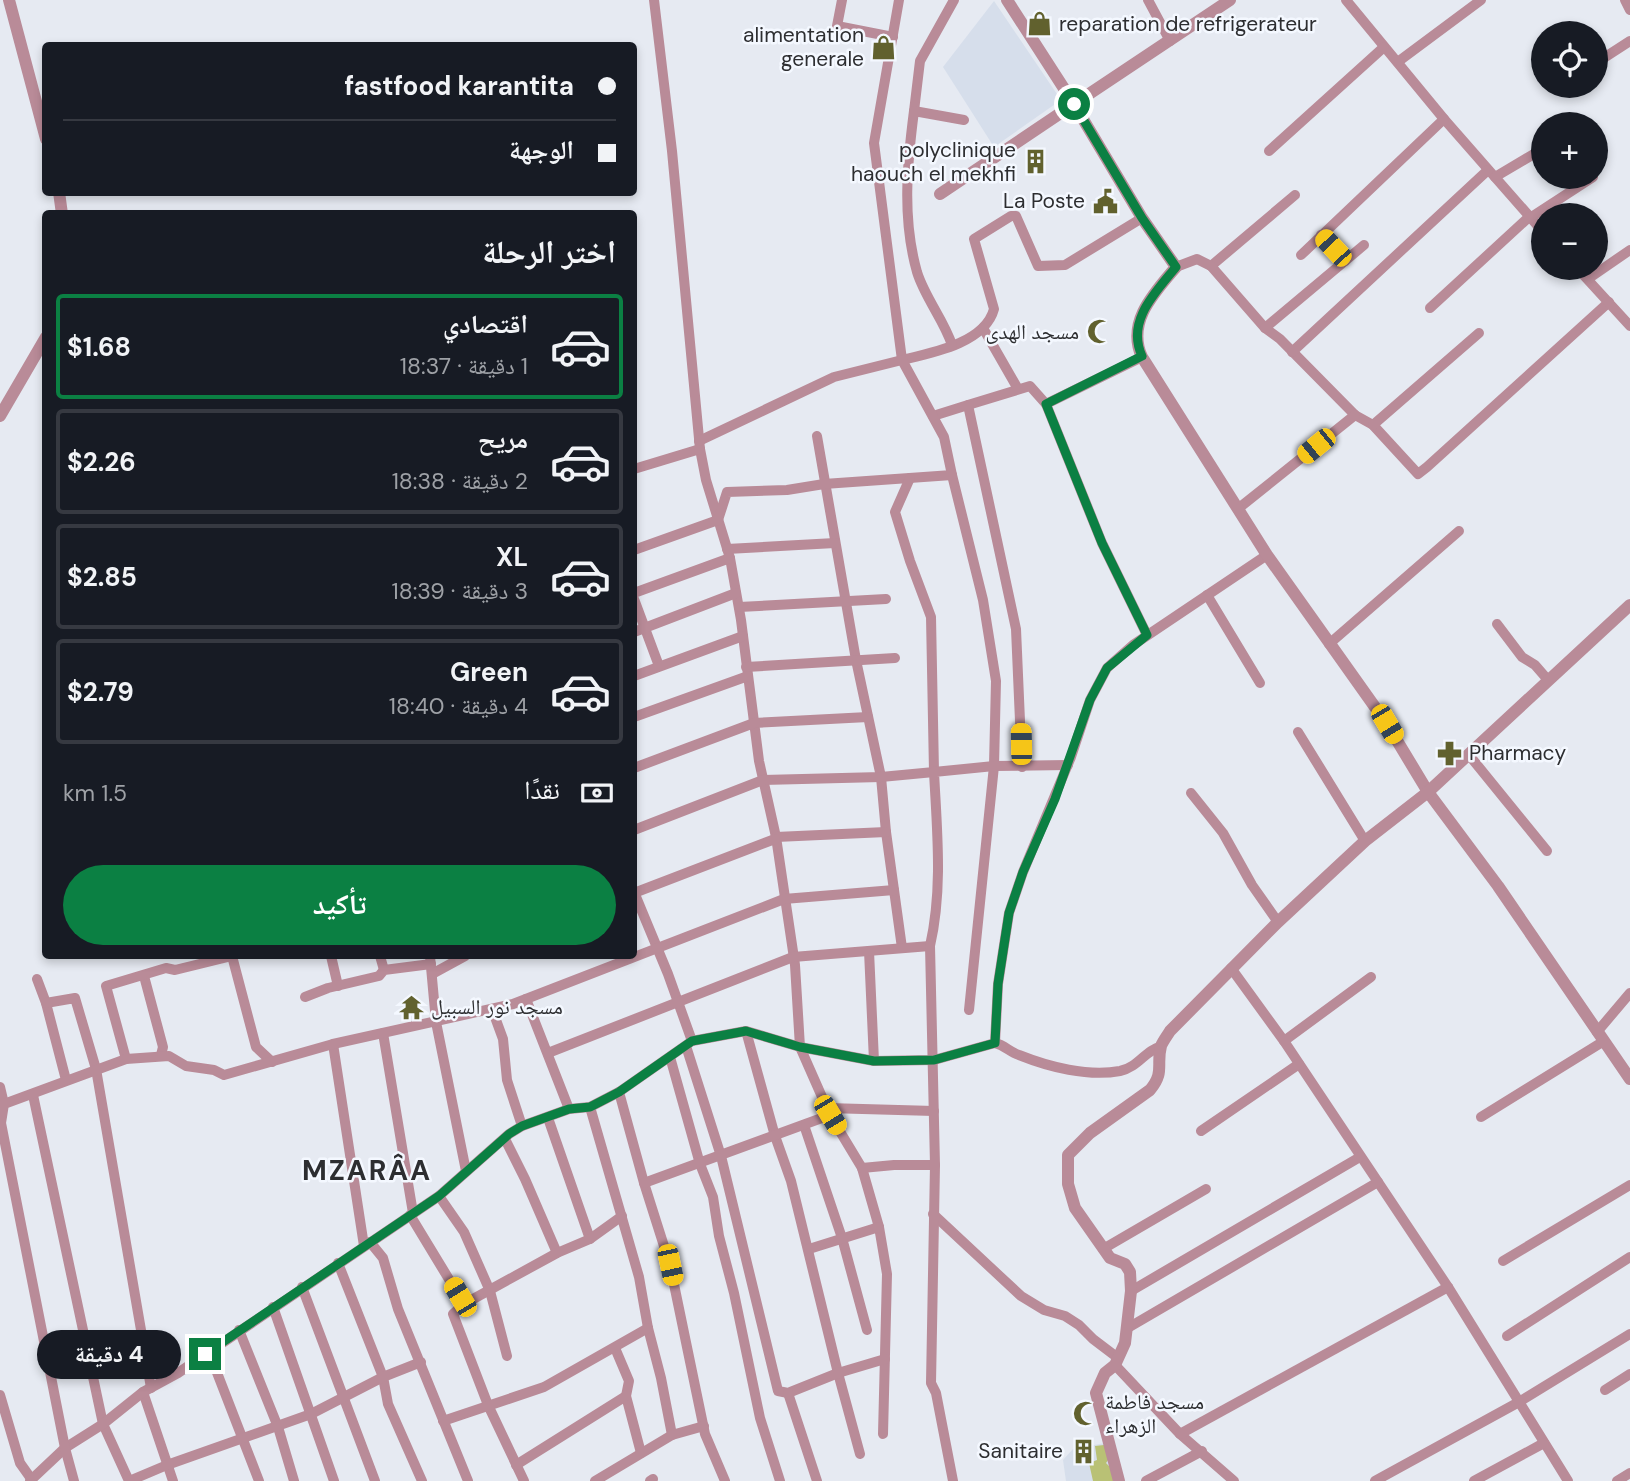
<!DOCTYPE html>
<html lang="ar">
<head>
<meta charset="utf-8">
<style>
  body { margin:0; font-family:"DM Sans","Noto Naskh Arabic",sans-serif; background:#20242c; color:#f1f3f6; direction:rtl; height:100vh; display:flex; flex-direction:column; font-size:26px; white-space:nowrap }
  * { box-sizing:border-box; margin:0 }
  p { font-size:23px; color:#9ea1a6 }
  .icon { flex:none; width:38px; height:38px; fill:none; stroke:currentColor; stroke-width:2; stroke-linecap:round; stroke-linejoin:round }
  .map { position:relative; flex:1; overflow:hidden; direction:ltr }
  .side { position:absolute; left:42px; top:210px; width:595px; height:749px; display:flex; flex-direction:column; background:#171b24; border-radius:7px; box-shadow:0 4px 10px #0003; direction:rtl }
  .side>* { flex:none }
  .hud { position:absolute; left:42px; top:42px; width:595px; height:154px; border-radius:7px; box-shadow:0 4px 10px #0003; direction:rtl; display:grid; align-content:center; height:154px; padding:0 21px; background:#171b24 }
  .controls { position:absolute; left:1531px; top:21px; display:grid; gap:14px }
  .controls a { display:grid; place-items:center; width:77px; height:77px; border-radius:50%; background:#171b24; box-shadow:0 4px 10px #0003; font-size:35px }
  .end { position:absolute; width:32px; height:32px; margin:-16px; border:9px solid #0b8043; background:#fff; box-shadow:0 0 0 4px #fff }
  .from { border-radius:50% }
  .bubble { position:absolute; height:49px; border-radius:24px; background:#171b24; box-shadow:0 4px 10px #0003; font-size:23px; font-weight:700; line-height:49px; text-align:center; direction:rtl }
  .car { position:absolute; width:21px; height:42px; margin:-21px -10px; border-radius:9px; box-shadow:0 0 5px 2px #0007; background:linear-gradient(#f5c518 24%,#345 0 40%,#f5c518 0 76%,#345 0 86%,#f5c518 0) }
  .hud b { display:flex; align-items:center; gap:24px; height:66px; font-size:26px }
  .hud b+b { border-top:2px solid #363941 }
  .hud i { width:18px; height:18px; background:#f1f3f6 }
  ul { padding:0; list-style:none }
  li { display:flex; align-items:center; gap:21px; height:105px; margin:0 14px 10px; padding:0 7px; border:4px solid #363941; border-radius:7px }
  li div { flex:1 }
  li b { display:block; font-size:26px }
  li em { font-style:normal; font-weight:700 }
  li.selected { border-color:#0b8043 }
  li>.icon { width:63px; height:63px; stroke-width:1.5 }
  h2 { padding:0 21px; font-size:32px; line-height:84px }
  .pay { display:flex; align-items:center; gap:18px; height:77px; padding:0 21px; font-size:26px }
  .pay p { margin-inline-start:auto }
  .primary-button { display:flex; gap:14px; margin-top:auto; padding:14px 21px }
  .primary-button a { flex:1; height:80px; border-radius:42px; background:#0b8043; color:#fff; font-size:28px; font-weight:700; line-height:80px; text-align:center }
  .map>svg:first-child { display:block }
  .built { fill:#d6deeb }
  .green { fill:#b9c175 }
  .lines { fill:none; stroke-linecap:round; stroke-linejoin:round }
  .minor { stroke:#b98b98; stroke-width:10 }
  .tertiary { stroke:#b98b98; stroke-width:12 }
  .route { stroke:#0b8043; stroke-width:9 }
  .labels { text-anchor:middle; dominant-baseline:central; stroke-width:5; stroke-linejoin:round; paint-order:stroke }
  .poi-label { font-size:21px; fill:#2d2e31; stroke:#f4f8ff; text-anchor:end }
  .district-label { font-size:28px; font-weight:bold; letter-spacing:2px; fill:#2d2e31; stroke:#f4f8ff }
</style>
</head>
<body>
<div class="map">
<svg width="1630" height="1481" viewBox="0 0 1630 1481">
  <rect width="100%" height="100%" fill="#e6eaf2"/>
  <!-- built -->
  <g class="built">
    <polygon points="994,1 1061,100 994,147 943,67"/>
    <polygon points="1105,1443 1111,1458 1108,1463 1113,1467 1116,1481 1066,1481 1063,1460 1073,1449"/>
  </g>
  <!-- green -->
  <polygon class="green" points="1104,1445 1109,1459 1106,1463 1111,1468 1115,1481 1093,1481 1089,1463 1097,1460 1095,1446"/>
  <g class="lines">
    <!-- minor -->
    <g class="minor">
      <polyline points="654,0 672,151 700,449 706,480 730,558 741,620 759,761 776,837 795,965 800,1047 830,1115 862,1168 879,1227 887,1274 883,1434"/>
      <polyline points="842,0 837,26 893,37"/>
      <path d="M899,0l-25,143 28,217c30,-7 83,-17 92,-51l-20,-70 37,-23h5l22,50 27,-1 77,-47"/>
      <polyline points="1148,0 1170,41"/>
      <polyline points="1346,0 1444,119 1544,233"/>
      <polyline points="1625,0 1630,10"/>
      <polyline points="1399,61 1481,0"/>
      <polyline points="1596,63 1630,41"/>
      <polyline points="914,111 920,61 954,0"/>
      <polyline points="1269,151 1384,47"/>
      <polyline points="1495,177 1544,148"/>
      <polyline points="1530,218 1593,177"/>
      <polyline points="1321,235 1345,261"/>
      <polyline points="1301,255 1444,119"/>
      <polyline points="1211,266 1295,195"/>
      <polyline points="1176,267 1197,259 1211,266 1265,328 1280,339 1355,415 1373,425 1418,474 1427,467 1609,302"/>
      <polyline points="1577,268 1630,326"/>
      <polyline points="1588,279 1630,250"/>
      <polyline points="1430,308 1529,217"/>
      <polyline points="983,328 1018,389"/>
      <polyline points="1265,328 1364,245"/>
      <path d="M952,345c-8,-25 -27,-47 -35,-73 -15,-53 -10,-107 -3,-161l50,9"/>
      <polyline points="1292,352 1488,170"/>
      <polyline points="1046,404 1102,543 1147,635"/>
      <polyline points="968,405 1030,386 1046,404 1142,357"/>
      <polyline points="933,416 968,405 1016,629 1022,767"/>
      <polyline points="1373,425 1479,333"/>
      <polyline points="817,436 856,660 881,777 886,832 902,948"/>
      <polyline points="634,469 700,449"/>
      <polyline points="952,475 983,600 996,681 994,766 969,1010"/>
      <polyline points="1239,508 1355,415"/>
      <polyline points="727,549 835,543"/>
      <polyline points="634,550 718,520 727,492 787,490 824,484 952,475 944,437 902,360 834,377 699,441"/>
      <polyline points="634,593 730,558"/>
      <polyline points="1207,595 1260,683"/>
      <polyline points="634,599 659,666"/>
      <polyline points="739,607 886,599"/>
      <polyline points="1497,624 1522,657 1535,665 1548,680"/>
      <polyline points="634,632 736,593"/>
      <polyline points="1329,644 1459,531"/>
      <polyline points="746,667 895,658"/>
      <polyline points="634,676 743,636"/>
      <polyline points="634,717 748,676"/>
      <polyline points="1298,732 1365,841"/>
      <polyline points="1469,755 1547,851"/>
      <polyline points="634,768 754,723 868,717"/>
      <polyline points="1191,793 1223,833 1252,885 1278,922"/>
      <polyline points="634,830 763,780 881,777 934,772 931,617 910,561 895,512 910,478"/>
      <polyline points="776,837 886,832"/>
      <polyline points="634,892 668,974 692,1041"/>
      <polyline points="634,893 775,839"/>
      <polyline points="869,951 874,1061"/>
      <polyline points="331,956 338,986"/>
      <polyline points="380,956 384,970"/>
      <polyline points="430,956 436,1022 466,1171"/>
      <polyline points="1231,968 1284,1041 1448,1287 1568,1481"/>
      <polyline points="432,974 465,956"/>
      <polyline points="144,976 163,1047 161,1055"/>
      <polyline points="37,979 46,1003 66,1080"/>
      <polyline points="305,997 328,988 379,976 384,970 431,964"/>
      <polyline points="526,999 569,1109"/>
      <polyline points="46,1003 75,998 96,1069 151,1388"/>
      <polyline points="492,1009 503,1039 507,1080 522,1126"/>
      <polyline points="746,1031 775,1136 791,1181 838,1373 860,1454"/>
      <polyline points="1597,1032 1630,993"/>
      <polyline points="383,1033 413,1213"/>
      <polyline points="1284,1041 1371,977"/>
      <polyline points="995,1043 998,984 1009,913 1023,872 1071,757 1090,700 1107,668 1133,645 1267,555"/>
      <polyline points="333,1044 364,1246"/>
      <polyline points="686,1046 721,1156 778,1391 788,1393 838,1373 885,1359"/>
      <polyline points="548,1053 793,957 930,946"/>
      <polyline points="670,1057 700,1164 713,1197 719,1236 734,1293 760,1418 780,1481"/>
      <polyline points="126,1059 106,986 166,968 175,970 232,956 256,1047 272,1062"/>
      <polyline points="0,1087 4,1104"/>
      <polyline points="619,1092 644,1183 670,1265 705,1434 725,1481"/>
      <polyline points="33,1095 103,1424 129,1481"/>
      <polyline points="590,1107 639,1277 648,1328 661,1378 672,1435"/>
      <polyline points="827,1108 934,1111"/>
      <polyline points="1481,1117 1604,1041"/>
      <polyline points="548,1118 590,1239"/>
      <polyline points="804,1125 842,1238 867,1330"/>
      <polyline points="1201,1131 1299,1064"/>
      <polyline points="505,1139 525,1179 557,1253"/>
      <polyline points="862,1168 894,1165 935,1165"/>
      <polyline points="644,1183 830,1115"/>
      <polyline points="439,1196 464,1232 490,1291 507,1356"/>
      <polyline points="933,1214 1021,1296 1044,1310 1065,1316 1079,1325 1093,1339 1118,1358"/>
      <polyline points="410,1215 464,1304 453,1314 488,1405 524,1481"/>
      <polyline points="370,1242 383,1258 398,1309 468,1481"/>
      <polyline points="809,1249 879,1227"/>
      <polyline points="1103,1249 1206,1189"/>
      <polyline points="1503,1261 1630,1185"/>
      <polyline points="338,1263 383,1377 388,1404 422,1481"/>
      <polyline points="302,1287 375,1481"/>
      <polyline points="1131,1291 1360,1157"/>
      <polyline points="464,1304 557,1253 590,1239 622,1216"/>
      <polyline points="273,1307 334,1481"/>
      <polyline points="1126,1329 1378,1182"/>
      <polyline points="239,1330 278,1427 294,1481"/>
      <polyline points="1507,1336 1630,1257"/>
      <polyline points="615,1348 629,1381 626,1396 641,1453"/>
      <polyline points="209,1352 259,1481"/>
      <polyline points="1115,1365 1180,1434 1234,1481"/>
      <polyline points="1605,1390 1630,1374"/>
      <polyline points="143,1392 173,1481"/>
      <polyline points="788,1393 817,1481"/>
      <polyline points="0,1395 20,1463 32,1480"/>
      <polyline points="443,1421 544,1387 648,1328"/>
      <polyline points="1180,1434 1448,1287"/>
      <polyline points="516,1465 626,1396"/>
      <path d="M30,1481l35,-33 38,-24 40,-32 35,-19 261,-177 70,-62 13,-8 47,-17 21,-2 29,-15 73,-51 54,-10 54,16 74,14 60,-1 61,-17c9,2 15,9 24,12 30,12 69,22 101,16 19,-4 26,-22 41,-24"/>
      <polyline points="74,1481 65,1448 1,1123 4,1104 126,1059 169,1056 186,1066 214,1070 224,1075 333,1044 513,1004 784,899 894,890"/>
      <polyline points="129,1481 167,1465 311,1414 383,1377 421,1362"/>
      <polyline points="595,1481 672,1435 704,1426"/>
      <polyline points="650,1481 653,1479"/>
      <path d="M953,1481l-17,-88 -5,-10 4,-218 -5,-219c13,-57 7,-115 4,-174l60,-6 74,-1"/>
      <polyline points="1146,1481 1202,1451"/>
      <polyline points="1375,1481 1519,1402 1630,1334"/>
      <polyline points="1474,1481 1544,1443"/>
      <polyline points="1617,1481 1630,1473"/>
    </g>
    <!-- tertiary -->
    <g class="tertiary">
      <polyline points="9,0 46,139"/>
      <path d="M1230,0l-156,104 68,114 34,49c-22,26 -50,55 -34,90l125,198 120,169 41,68 70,94 132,193"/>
      <polyline points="59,192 62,214"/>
      <polyline points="940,194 1074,104 1007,0"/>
      <polyline points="0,416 46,337"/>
      <path d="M1119,1481l-23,-88 9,-20 10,-8 10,-22 6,-52 -1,-19 -5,-8 -15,-6 -35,-50 -7,-24v-29l22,-22 60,-43c15,-18 6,-25 11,-44 2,-5 6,-10 9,-15l108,-109 87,-81 63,-49 202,-187"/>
    </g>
  </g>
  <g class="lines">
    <!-- route -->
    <path class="route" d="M205,1354l234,-158 70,-62 13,-8 47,-17 21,-2 29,-15 73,-51 54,-10 54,16 74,14 60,-1 61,-17 3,-59 11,-71 14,-41 32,-73 35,-99 17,-32 40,-33 -45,-92 -56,-139 96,-48c-16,-35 13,-63 34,-89l-34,-49 -68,-114"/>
  </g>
  <!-- icons -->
  <defs>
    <symbol id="shop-bare" viewBox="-9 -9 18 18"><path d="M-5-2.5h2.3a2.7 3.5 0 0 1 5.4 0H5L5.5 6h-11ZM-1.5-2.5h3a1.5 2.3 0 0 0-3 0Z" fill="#61612e" stroke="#f4f8ff" stroke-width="2.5" paint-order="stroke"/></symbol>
    <symbol id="building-bare" viewBox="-9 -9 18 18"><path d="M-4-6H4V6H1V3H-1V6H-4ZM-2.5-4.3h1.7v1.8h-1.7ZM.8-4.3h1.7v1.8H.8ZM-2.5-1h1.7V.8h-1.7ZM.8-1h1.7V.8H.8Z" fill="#61612e" stroke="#f4f8ff" stroke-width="2.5" paint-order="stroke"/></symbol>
    <symbol id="civic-bare" viewBox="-9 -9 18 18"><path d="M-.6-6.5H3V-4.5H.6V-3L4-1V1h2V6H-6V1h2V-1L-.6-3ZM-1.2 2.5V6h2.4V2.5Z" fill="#61612e" stroke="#f4f8ff" stroke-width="2.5" paint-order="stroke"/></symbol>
    <symbol id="mosque-bare" viewBox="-9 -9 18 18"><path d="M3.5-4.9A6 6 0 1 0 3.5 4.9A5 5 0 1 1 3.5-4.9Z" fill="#61612e" stroke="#f4f8ff" stroke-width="2.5" paint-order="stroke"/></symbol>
    <symbol id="pharmacy-bare" viewBox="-9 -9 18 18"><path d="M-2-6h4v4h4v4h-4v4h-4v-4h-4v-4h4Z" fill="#61612e" stroke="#f4f8ff" stroke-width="2.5" paint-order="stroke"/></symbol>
    <symbol id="temple-bare" viewBox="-9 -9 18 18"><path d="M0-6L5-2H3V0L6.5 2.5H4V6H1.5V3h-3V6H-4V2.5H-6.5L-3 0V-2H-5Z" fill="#61612e" stroke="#f4f8ff" stroke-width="2.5" paint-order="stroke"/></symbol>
  </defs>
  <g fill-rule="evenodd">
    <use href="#shop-bare" x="1022" y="6" width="35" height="35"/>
    <use href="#shop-bare" x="866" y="30" width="35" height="35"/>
    <use href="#building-bare" x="1018" y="144" width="35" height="35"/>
    <use href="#civic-bare" x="1088" y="184" width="35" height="35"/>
    <use href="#mosque-bare" x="1082" y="314" width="35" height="35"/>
    <use href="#pharmacy-bare" x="1432" y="736" width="35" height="35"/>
    <use href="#temple-bare" x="394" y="990" width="35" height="35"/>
    <use href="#mosque-bare" x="1068" y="1396" width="35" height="35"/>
    <use href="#building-bare" x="1066" y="1434" width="35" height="35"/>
  </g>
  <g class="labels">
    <!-- poi labels -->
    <g class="poi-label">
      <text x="1059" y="24" text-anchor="start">reparation de refrigerateur</text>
      <text x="864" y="35">alimentation<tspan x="864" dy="24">generale</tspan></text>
      <text x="1016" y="150">polyclinique<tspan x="1016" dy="24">haouch el mekhfi</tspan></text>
      <text x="1085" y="201">La Poste</text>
      <text x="1079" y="332">مسجد الهدى</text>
      <text x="1469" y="753" text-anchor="start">Pharmacy</text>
      <text x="431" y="1007" text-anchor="start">مسجد نور السبيل</text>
      <text x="1105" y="1402" text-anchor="start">مسجد فاطمة<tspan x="1105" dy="24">الزهراء</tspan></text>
      <text x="1063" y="1451">Sanitaire</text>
    </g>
    <!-- district labels -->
    <g class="district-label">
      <text x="367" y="1170">MZARÂA</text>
    </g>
  </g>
</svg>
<div class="controls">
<a><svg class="icon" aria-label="locate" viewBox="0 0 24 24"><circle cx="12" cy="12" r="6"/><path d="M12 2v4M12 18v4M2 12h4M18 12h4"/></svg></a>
<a>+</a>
<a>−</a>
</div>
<i class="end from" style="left:1074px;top:104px"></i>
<i class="end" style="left:205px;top:1354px"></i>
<div class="bubble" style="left:37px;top:1330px;width:144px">4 دقيقة</div>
<i class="car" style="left:1333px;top:248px;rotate:317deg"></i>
<i class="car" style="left:1316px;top:446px;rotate:231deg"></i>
<i class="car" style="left:1387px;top:724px;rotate:149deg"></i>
<i class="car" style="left:1021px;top:744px;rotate:359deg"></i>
<i class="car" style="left:830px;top:1115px;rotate:149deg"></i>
<i class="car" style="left:670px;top:1265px;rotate:168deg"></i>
<i class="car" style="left:460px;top:1297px;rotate:329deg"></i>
<div class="hud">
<b><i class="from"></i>fastfood karantita</b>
<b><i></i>الوجهة</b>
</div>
<section class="side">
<h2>اختر الرحلة</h2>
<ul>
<li class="selected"><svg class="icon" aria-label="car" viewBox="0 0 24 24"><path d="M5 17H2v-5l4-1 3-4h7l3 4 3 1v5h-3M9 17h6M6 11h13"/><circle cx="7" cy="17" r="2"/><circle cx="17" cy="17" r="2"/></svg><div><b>اقتصادي</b><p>1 دقيقة · 18:37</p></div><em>$1.68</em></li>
<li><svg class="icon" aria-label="car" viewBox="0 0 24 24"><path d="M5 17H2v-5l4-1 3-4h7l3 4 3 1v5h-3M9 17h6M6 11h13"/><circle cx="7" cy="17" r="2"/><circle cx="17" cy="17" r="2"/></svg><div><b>مريح</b><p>2 دقيقة · 18:38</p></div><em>$2.26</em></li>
<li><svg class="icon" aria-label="car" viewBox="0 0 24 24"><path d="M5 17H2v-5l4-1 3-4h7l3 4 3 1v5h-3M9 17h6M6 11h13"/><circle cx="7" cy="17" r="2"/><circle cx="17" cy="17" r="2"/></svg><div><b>XL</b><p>3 دقيقة · 18:39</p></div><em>$2.85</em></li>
<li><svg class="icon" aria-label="car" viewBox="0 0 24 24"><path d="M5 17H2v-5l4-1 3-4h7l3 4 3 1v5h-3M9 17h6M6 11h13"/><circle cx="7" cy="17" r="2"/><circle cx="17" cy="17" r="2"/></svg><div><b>Green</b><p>4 دقيقة · 18:40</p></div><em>$2.79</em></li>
</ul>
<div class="pay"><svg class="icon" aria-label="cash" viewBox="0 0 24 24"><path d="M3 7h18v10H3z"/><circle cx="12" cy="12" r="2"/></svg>نقدًا<p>1.5 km</p></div>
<div class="primary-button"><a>تأكيد</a></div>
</section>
</div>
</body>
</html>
